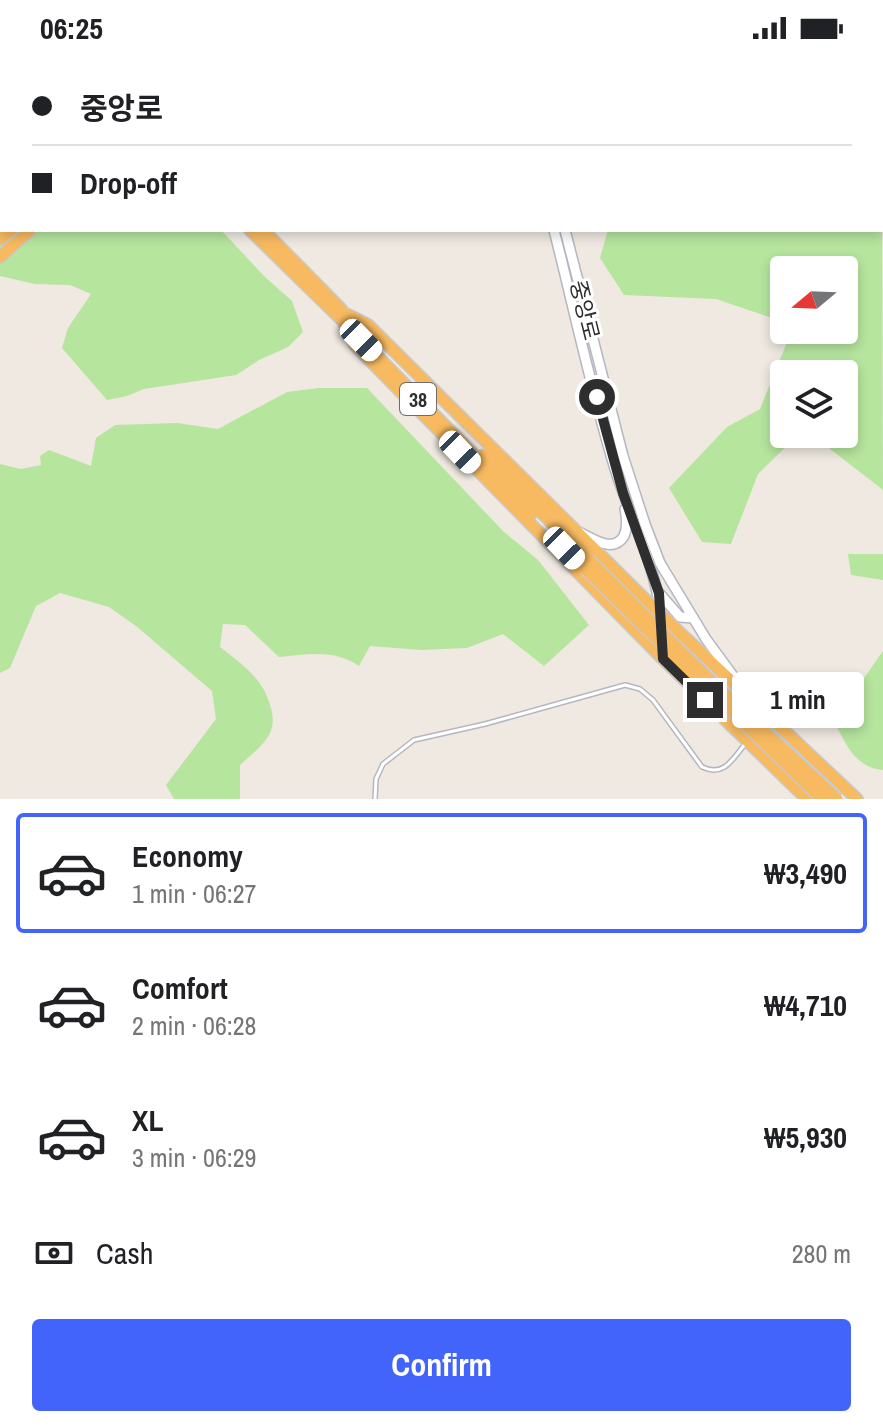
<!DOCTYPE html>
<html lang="en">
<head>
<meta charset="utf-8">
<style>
  body { margin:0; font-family:"Archivo Narrow","Noto Sans KR",sans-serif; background:#f6f6f6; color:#202124; height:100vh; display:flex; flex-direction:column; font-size:30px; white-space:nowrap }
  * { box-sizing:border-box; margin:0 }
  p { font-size:26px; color:#757577 }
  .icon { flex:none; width:44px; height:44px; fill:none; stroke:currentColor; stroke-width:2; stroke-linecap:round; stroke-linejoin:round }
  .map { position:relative; height:743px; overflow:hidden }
  .side { display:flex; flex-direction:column; background:#fff; flex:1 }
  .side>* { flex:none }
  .banner { position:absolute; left:0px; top:0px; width:884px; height:176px; box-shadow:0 4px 12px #0003; display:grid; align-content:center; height:176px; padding:0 32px; background:#fff }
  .needle { width:52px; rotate:251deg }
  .buttons { position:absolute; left:770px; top:200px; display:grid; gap:16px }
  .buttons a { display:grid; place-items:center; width:88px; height:88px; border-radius:8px; background:#fff; box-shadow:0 4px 12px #0003; font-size:40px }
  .end { position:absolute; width:36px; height:36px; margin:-18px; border:10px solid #2e2e2e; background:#fff; box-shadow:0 0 0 4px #fff }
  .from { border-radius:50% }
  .bubble { position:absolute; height:56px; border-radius:8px; background:#fff; box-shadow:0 4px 12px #0003; font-size:26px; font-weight:700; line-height:56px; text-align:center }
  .car { position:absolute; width:24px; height:48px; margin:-24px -12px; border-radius:10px; box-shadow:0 0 6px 2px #0007; background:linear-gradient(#fff 24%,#345 0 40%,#fff 0 76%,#345 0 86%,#fff 0) }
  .banner b { display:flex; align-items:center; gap:28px; height:76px; font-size:30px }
  .banner b+b { border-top:2px solid #e0e0e0 }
  .banner i { width:20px; height:20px; background:#202124 }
  ul { padding:14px 0 0; list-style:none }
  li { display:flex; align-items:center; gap:24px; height:120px; margin:0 16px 12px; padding:0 16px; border:4px solid transparent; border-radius:8px }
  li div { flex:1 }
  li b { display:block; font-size:30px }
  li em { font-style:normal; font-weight:700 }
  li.current { border-color:#4264fb }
  li>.icon { width:72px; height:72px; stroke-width:1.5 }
  .pay { display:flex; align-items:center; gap:20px; height:88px; padding:0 32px; font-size:30px }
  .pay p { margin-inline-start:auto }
  .action { display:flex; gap:16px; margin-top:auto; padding:16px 32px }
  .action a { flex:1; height:92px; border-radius:8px; background:#4264fb; color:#fff; font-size:32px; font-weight:700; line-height:92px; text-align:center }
  .status { display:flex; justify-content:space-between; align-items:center; height:56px; padding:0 40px; background:#fff; direction:ltr }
  .status svg { height:22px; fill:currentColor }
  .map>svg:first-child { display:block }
  .green { fill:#b6e59e }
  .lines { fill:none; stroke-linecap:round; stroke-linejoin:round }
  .service-casing { stroke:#b4b7c1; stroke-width:6 }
  .minor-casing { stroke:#b4b7c1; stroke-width:10 }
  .secondary-casing { stroke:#b4b7c1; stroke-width:12 }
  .trunk-casing { stroke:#c9c9c9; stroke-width:14 }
  .service { stroke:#fff; stroke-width:3 }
  .minor { stroke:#fff; stroke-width:7 }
  .secondary { stroke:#fff; stroke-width:9 }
  .trunk { stroke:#f8ba60; stroke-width:11 }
  .trunk-bridge-casing { stroke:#c9c9c9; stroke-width:14; stroke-linecap:butt }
  .trunk-bridge { stroke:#f8ba60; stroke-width:11 }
  .route { stroke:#2e2e2e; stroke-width:10 }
  .labels { text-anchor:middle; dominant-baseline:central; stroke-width:6; stroke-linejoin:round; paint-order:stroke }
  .shield { fill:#fff; stroke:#6d6d6d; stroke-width:2 }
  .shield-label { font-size:20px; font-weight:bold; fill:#2e2e2e }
  .street-label { font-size:22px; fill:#2e2e2e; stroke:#fff }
</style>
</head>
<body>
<div class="status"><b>06:25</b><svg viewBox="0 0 49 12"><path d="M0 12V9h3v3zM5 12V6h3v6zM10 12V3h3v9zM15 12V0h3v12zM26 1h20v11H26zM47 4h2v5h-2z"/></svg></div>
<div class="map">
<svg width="883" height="743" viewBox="0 0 883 743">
  <rect width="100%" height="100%" fill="#efe9e1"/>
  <!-- green -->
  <g class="green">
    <polygon points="0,23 2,23 2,174 221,174 265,221 292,245 303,276 288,291 259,304 236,319 144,333 127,340 107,344 62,292 68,272 91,238 70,229 35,228 0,220"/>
    <polygon points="882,123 883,434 811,378 844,378 844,318 784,318 784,378 799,378 758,418 731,488 702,486 669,432 727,371 760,353 792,274 844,274 844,214 784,214 784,266 716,243 624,239 600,202 608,174 882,174"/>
    <path d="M319,332h48l136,143 35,29 51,65 -45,41 -41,-32 -36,14 -46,2 -51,-4 -11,20c-25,-17 -51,-12 -80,-9l-34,-32 -22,-1 -3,23c24,19 43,31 51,61 2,9 3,16 -1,25 -7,13 -19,22 -30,32v34h-66l-8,-14 50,-66 -4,-28 -76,-65 -27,-19 -49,-14 -24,13 -26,62 -10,5v-209l21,5 20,-4 -1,-9 9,-6 42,16 5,-28 19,-13 62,-2 41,6 69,-37z"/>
    <polygon points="848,498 883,498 883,524 851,519"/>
    <path d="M883,595v119c-29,-3 -37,-26 -49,-49z"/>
  </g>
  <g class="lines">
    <defs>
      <path id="service" d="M375,743l1,-20 7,-15 31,-24 71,-16 140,-39 15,4 13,11 49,67c22,10 30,-7 43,-23"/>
      <g id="minor">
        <polyline points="759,0 761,2"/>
        <polyline points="872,0 877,2"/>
        <polyline points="841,2 844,0"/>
        <polyline points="882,4 883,5"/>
      </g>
      <g id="secondary">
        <polyline points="509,0 509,2"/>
        <polyline points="520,0 521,2"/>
        <path d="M554,174c20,79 37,160 61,239 15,48 40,95 46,146"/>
        <polyline points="565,174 623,400 645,468 660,507 706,583 736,624"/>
        <path d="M581,477c13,7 33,20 43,3 4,-9 3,-18 1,-27"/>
        <polyline points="659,537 680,561 693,562"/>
      </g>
      <g id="trunk">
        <polyline points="66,0 68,2"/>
        <polyline points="79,0 81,2"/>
        <polyline points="166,2 167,0"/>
        <polyline points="179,2 180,0"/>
        <polyline points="250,174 344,266 531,458"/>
        <polyline points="263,174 341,253"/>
        <polyline points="0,183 11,174"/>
        <polyline points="0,201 30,174"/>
        <polyline points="346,258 368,269 661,559 857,743"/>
        <polyline points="344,266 355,289 663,603 807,743"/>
        <polyline points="484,399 589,504"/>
      </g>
    </defs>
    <!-- service casing -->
    <use href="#service" class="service-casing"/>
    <!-- minor casing -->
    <use href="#minor" class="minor-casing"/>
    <!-- secondary casing -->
    <use href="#secondary" class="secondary-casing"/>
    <!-- trunk casing -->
    <use href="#trunk" class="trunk-casing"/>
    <!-- service -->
    <use href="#service" class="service"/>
    <!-- minor -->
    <use href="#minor" class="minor"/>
    <!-- secondary -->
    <use href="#secondary" class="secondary"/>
    <!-- trunk -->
    <use href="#trunk" class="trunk"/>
    <defs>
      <g id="trunk-bridge">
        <polyline points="589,504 715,629 837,743"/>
        <polyline points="585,513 822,743"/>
      </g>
    </defs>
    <!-- trunk-bridge casing -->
    <use href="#trunk-bridge" class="trunk-bridge-casing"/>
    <!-- trunk-bridge -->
    <use href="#trunk-bridge" class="trunk-bridge"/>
  </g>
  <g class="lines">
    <!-- route -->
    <polyline class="route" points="597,341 623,437 659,537 663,603 705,644"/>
  </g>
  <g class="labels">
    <!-- shield labels -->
    <rect class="shield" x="400" y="327" width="36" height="32" rx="6"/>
    <g class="shield-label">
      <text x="418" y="343">38</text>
    </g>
    <!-- street labels -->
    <g class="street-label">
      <text transform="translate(585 254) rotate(76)">중앙로</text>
    </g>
  </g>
</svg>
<div class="buttons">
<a><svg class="needle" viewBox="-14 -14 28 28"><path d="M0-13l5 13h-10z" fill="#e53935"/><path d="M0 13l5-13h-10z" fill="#757577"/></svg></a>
<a><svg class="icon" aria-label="layers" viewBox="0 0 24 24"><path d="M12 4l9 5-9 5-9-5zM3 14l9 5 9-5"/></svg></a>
</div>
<i class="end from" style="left:597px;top:341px"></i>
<i class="end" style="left:705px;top:644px"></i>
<div class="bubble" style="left:732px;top:616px;width:132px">1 min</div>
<i class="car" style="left:361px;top:284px;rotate:135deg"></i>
<i class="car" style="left:460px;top:396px;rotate:136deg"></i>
<i class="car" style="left:564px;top:492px;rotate:136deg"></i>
<div class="banner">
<b><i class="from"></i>중앙로</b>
<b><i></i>Drop-off</b>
</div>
</div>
<section class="side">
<ul>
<li class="current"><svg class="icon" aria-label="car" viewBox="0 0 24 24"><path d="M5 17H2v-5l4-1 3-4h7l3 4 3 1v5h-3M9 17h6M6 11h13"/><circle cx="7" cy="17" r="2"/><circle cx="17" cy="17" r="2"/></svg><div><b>Economy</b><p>1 min · 06:27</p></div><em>₩3,490</em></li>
<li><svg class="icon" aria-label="car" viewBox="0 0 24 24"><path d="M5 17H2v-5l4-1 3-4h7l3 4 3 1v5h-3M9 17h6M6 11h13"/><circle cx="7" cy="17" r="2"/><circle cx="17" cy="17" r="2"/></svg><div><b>Comfort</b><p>2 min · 06:28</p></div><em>₩4,710</em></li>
<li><svg class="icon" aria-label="car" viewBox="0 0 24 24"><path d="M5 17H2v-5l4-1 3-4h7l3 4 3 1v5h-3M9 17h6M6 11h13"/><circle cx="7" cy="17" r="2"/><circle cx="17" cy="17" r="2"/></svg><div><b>XL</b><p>3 min · 06:29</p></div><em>₩5,930</em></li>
</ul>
<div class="pay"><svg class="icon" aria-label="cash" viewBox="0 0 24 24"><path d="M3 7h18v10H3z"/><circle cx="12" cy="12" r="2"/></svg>Cash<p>280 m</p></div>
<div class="action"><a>Confirm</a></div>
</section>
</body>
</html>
